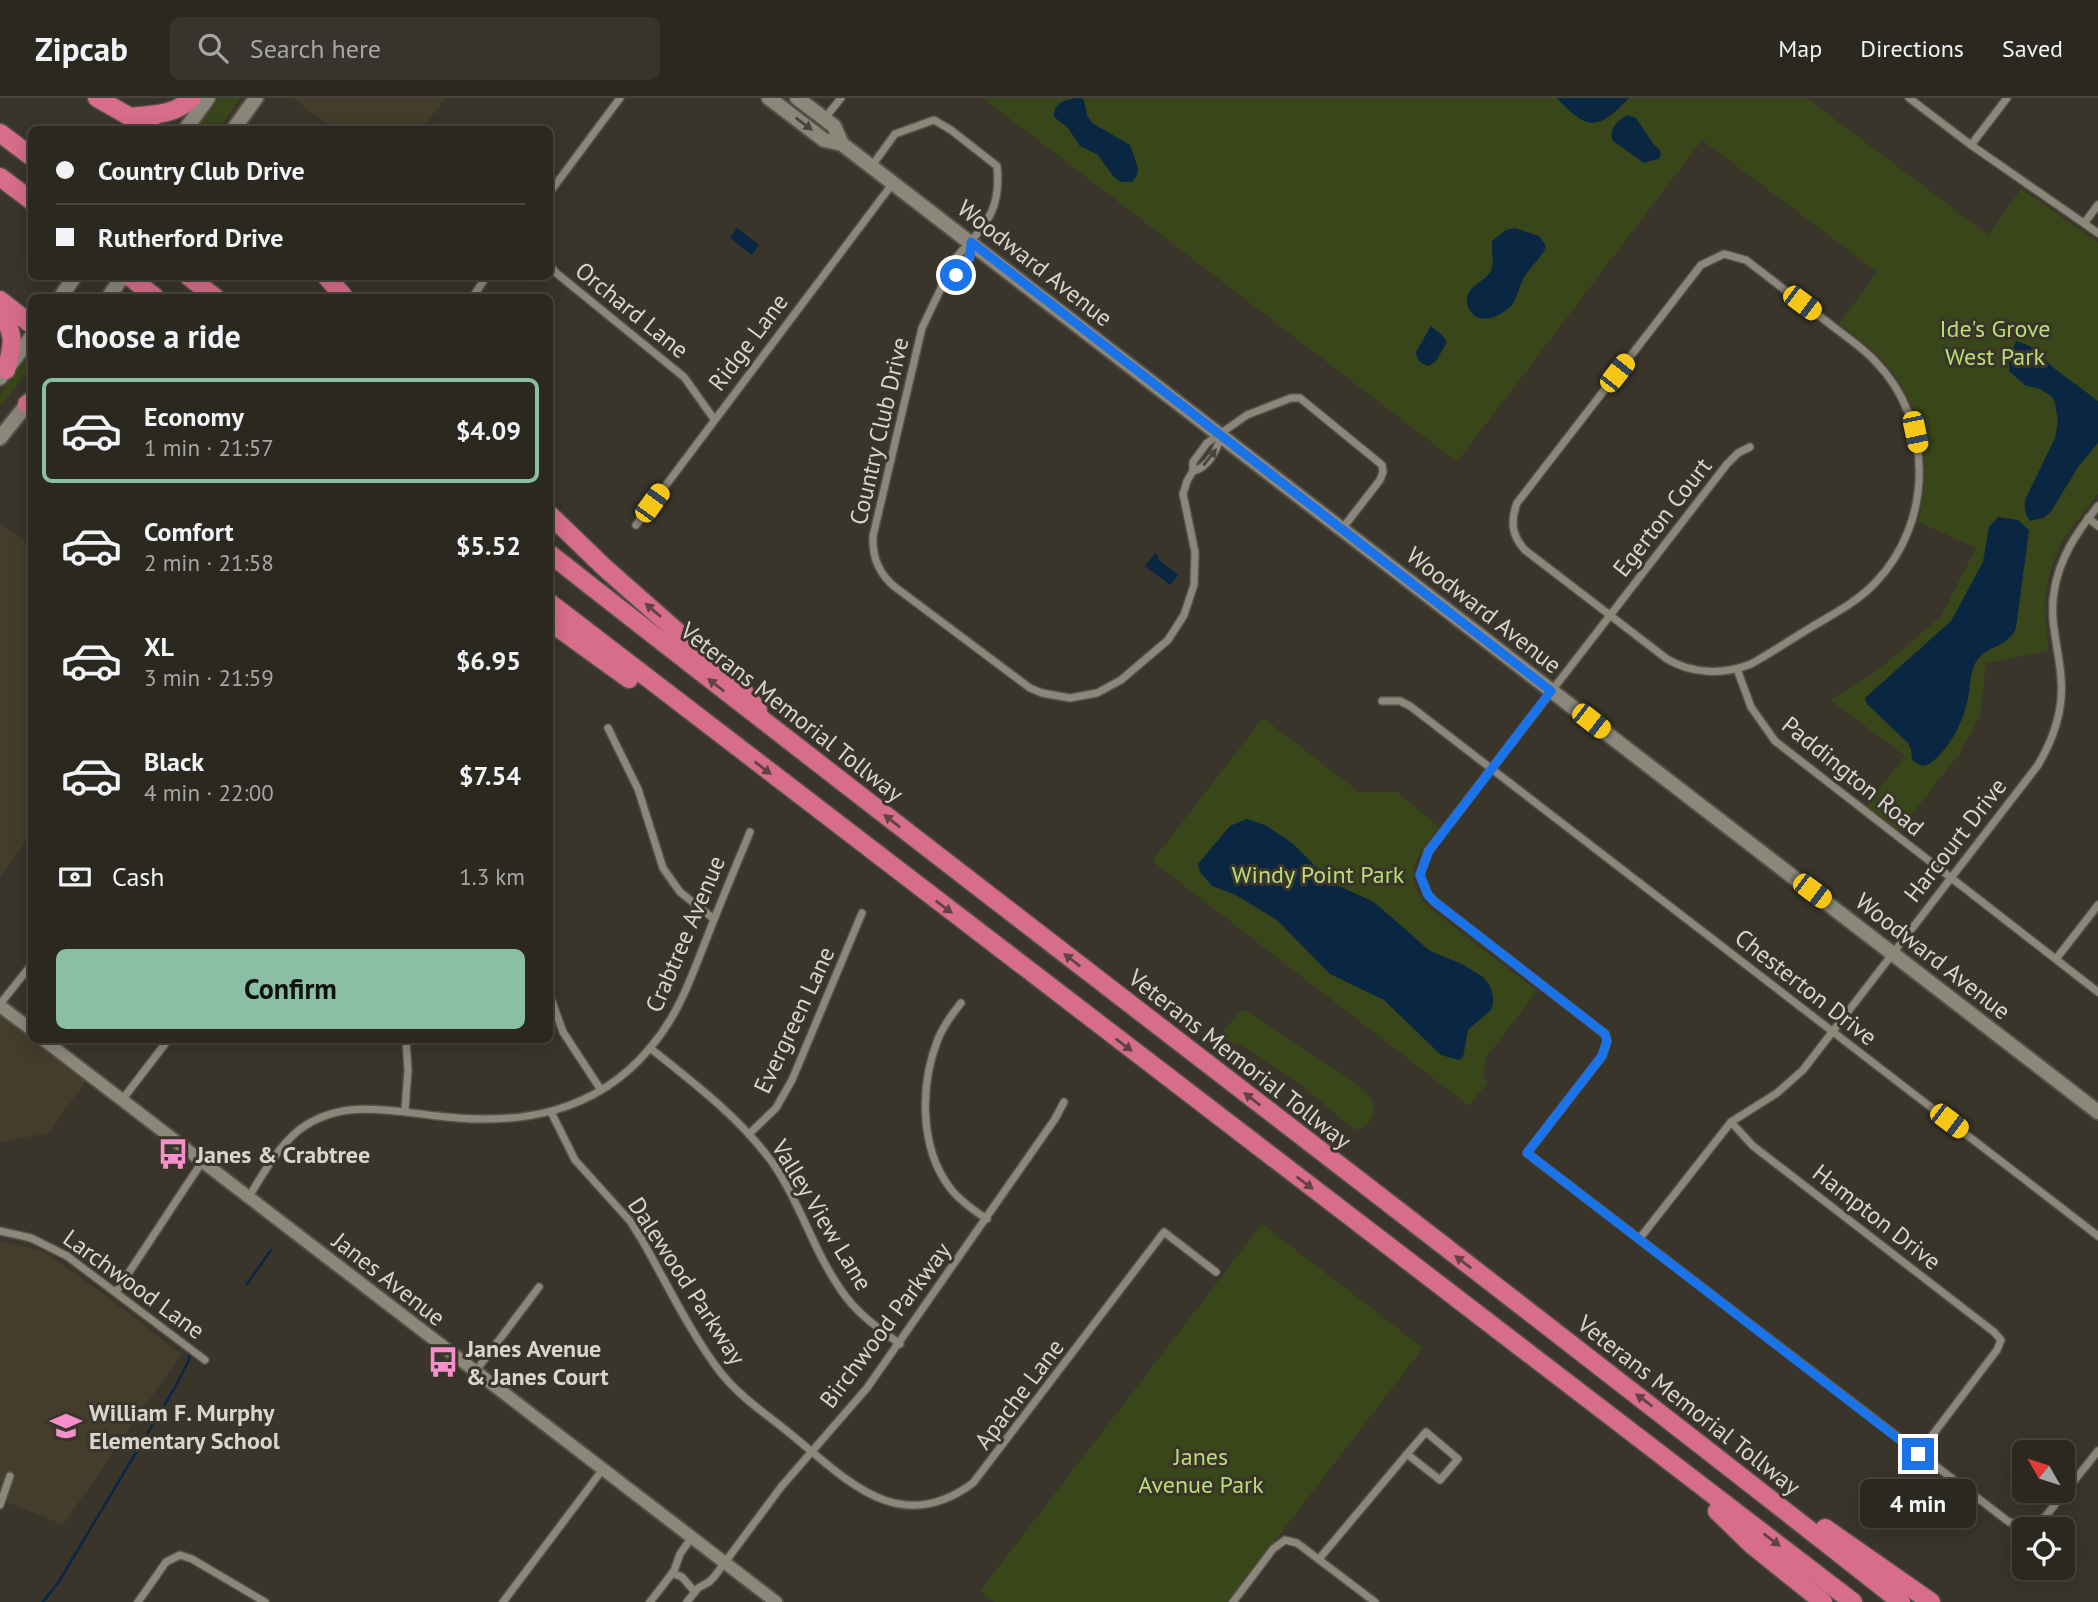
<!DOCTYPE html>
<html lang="en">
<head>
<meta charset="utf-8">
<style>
  body { margin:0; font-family:"PT Sans",sans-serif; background:#37342d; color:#f1f3f6; height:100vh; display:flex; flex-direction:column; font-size:26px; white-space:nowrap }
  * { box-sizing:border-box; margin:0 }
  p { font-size:23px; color:#a6a6a5 }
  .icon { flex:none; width:38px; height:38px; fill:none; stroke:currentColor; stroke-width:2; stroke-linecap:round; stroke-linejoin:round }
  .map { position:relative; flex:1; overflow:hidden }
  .drawer { position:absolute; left:28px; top:196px; width:525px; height:749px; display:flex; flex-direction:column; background:#2b2820; border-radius:10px; box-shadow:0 4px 18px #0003,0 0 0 2px #47443e }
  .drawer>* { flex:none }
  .top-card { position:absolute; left:28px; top:28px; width:525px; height:154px; border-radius:10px; box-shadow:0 4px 18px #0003,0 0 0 2px #47443e; display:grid; align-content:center; height:154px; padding:0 28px; background:#2b2820 }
  .needle { width:46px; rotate:309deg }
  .fabs { position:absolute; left:2012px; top:1342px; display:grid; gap:14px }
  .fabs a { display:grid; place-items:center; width:63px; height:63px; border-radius:10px; background:#2b2820; box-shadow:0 4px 18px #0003,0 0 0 2px #47443e; font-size:35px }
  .end { position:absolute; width:32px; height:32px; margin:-16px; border:9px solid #1a73e8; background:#fff; box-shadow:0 0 0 4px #fff }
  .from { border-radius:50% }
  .bubble { position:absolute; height:49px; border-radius:10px; background:#2b2820; box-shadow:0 4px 18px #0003,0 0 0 2px #47443e; font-size:23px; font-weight:800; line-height:49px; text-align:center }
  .car { position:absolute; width:21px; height:42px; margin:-21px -10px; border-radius:9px; box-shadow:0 0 5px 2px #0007; background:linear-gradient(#f5c518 24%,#345 0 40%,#f5c518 0 76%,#345 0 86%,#f5c518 0) }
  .top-card b { display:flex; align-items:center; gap:24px; height:66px; font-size:26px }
  .top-card b+b { border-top:2px solid #47443e }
  .top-card i { width:18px; height:18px; background:#f1f3f6 }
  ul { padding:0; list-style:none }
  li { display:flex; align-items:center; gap:21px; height:105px; margin:0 14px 10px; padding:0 14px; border:4px solid transparent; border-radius:10px }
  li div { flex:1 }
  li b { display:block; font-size:26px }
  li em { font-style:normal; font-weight:800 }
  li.current { border-color:#8abfa5 }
  li>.icon { width:63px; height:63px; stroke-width:1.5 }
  h2 { padding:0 28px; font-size:32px; line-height:84px }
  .pay { display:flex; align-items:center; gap:18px; height:77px; padding:0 28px; font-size:26px }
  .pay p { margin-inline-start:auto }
  .action { display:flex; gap:14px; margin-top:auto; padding:14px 28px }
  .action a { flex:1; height:80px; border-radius:10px; background:#8abfa5; color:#111; font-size:28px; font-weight:800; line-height:80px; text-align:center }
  header { display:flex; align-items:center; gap:42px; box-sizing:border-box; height:98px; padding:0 35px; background:#2b2820; border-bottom:2px solid #47443e }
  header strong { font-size:33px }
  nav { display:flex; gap:38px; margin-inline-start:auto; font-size:24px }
  .search { width:490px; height:63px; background:#37342d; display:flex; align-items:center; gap:18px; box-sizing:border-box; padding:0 24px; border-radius:10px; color:#a6a6a5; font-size:26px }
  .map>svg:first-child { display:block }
  .built { fill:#443d2c }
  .green { fill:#384619 }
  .water { fill:#092643 }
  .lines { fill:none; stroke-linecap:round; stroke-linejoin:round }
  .stream { stroke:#092643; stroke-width:2.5 }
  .minor-casing { stroke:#545047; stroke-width:10 }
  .tertiary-casing { stroke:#545047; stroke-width:16 }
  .secondary-casing { stroke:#545047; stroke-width:18 }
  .motorway-casing { stroke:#545047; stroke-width:21 }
  .minor { stroke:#8c877b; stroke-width:7 }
  .tertiary { stroke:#8c877b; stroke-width:12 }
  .secondary { stroke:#8c877b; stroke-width:14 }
  .motorway { stroke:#d76d8a; stroke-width:18 }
  .oneway { fill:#4a453a }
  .oneway2 { fill:#604342 }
  .route { stroke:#1a73e8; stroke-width:9 }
  .labels { text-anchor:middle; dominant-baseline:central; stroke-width:6; stroke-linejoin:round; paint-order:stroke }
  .street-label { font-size:24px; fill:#d8d5ce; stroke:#39352a }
  .park-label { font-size:24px; fill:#bbdd75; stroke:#39352a }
  .poi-label { font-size:24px; font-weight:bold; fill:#d8d5ce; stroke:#39352a; text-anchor:start }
</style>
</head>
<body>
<header>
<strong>Zipcab</strong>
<div class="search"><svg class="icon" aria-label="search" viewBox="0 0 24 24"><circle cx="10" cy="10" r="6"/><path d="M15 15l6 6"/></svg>Search here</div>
<nav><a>Map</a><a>Directions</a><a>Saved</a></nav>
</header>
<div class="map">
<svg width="2098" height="1504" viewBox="0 0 2098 1504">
  <rect width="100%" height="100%" fill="#39352a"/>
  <!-- built -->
  <g class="built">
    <polygon points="293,0 445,0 421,32 334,31"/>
    <polygon points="0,426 32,448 31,736 0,779"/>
    <polygon points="0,918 87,981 49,1035 0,1044"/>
    <polygon points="0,1143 41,1152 102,1195 181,1256 63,1427 0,1401"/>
  </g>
  <!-- green -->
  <g class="green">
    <polygon points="220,0 240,0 219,31 197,31"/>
    <path d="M983,0h824l181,137 33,-46 77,53v252l-35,45 -9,21 -7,24 -2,21 3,46 -62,12 -6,53 -20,37 -61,78 -33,-25 39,-50 -75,-56 50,-31 61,-53 35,-68 -58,-26c14,-56 6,-113 -33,-159 -13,-15 -30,-27 -46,-39l38,-52 -175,-132 -245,322z"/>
    <polygon points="31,253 31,269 0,309 0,296"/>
    <path d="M1263,620l96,74h38l42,35c-22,28 -39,48 -11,80l109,84 -51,67 -3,20 5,4 -19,24 -317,-245z"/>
    <path d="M1245,912c18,11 35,24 54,36 16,12 64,37 73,55 7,13 -4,26 -16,29l-6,-4 -48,-40 -61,-41 -16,-5 -3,-7 17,-21z"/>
    <polygon points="1262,1126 1423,1250 1228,1504 994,1504 980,1493"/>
  </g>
  <!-- water -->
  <g class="water">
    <path d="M1081,0l3,2 3,15 5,8 38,22 8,23 -1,7 -5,7h-11l-8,-6 -15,-21 -18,-9 -12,-18 -14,-11c-1,-15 14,-19 27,-19z"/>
    <path d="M1557,0h72c-31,33 -42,33 -72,0z"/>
    <path d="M1627,17l9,3 18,27 6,5 1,5 -3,4 -14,4 -31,-22c-5,-12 4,-19 14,-26z"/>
    <polygon points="737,130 759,147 752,157 730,140"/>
    <path d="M1515,130l24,8 7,10 -2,5c-6,9 -14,17 -20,26 -5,9 -7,23 -14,30 -9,8 -23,16 -35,9 -4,-3 -8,-8 -8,-14 -1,-18 20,-19 25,-34 2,-7 -1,-18 0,-27l14,-11z"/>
    <path d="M1431,228l11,9 5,7 -11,19 -7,5c-9,-3 -12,-5 -13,-14z"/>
    <path d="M2016,243l14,5 25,23 43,32v42l-20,24 -28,46 -7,5 -13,3c-5,-7 -6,-13 -5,-21l30,-62 3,-16 -3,-20 -4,-6 -13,-8 -12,-2 -17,-15v-13z"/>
    <path d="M1998,419l20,3 11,10 -13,98c-8,21 -34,17 -42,38 -4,10 -4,21 -6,32 -4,20 -12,37 -25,53 -6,7 -12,14 -21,15l-10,-6 -1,-11 -3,-6 -41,-39 -2,-6 86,-77 32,-59 6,-35z"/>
    <polygon points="1155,455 1159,458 1157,460 1178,477 1170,487 1145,468"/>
    <polygon points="1247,721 1265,727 1292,745 1332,785 1374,804 1430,853 1462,866 1483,879 1490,888 1493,898 1493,905 1491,912 1468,932 1463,959 1459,962 1441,957 1384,902 1330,876 1277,822 1234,796 1212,788 1200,774 1198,766 1230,728"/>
  </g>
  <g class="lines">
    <!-- stream -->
    <g class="stream">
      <polyline points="247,1186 271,1152"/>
      <polyline points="43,1504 58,1485 174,1291 189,1262 190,1256"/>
    </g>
    <defs>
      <g id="minor">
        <polyline points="1909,0 1971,47 2098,135"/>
        <polyline points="825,20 841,0"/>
        <polyline points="1971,47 2007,0"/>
        <path d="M871,69l24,-33 39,-14 17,10 46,36c6,57 -24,66 -52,106l1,8"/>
        <polyline points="550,94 620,0"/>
        <polyline points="2085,124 2098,107"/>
        <path d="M971,145c-3,30 -15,24 -29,43l-20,42 -49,208c-1,20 6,38 22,51l135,101 12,5 28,5 27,-5 24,-13 47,-40 16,-25 10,-30 1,-33 -12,-58 4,-13 6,-10v-9l14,-19 40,-28 44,-17h9l82,67 1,7 -3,8 -38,49"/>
        <path d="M1724,156l22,6c26,20 53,41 80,61 16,13 35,25 49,40 59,60 59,161 0,222 -18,19 -42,31 -65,45 -20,12 -39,25 -59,36 -28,11 -59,10 -84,-5l-142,-109c-13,-14 -15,-28 -8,-47l184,-238z"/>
        <polyline points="550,167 555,174 684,279 714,321"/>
        <polyline points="472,200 487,178"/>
        <path d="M1750,349l-12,6 -11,11 -299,387 -8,24 8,20 7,7 170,132 2,7 -5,15 -75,97 482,369c14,3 24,3 36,-5l53,-66"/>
        <path d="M1193,373c15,-3 24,-21 28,-35"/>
        <polyline points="2088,420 2098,428"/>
        <polyline points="636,427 893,85"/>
        <polyline points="1737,571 1751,609 1775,643 2098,894"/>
        <polyline points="1382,603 1400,603 1410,608 2098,1138"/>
        <polyline points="608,630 638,691 663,770 680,794 714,821"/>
        <polyline points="2056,861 2098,807"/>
        <polyline points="550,898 563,934 601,992"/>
        <path d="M961,905c-9,11 -17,22 -23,36 -18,45 -19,108 12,149 10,13 23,22 37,31"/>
        <polyline points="0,906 32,866"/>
        <path d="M650,950c44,35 89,69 122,114 28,40 41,88 69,128 15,23 37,38 59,54"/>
        <polyline points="122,1002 168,942"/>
        <polyline points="405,1012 408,972 406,942"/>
        <path d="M551,1014l24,48 55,61 12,19c24,42 50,96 79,133 20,25 48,43 72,63 56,46 107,101 180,47l191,-251 52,40"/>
        <polyline points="1731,1024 1753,1048 1994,1234 2001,1242 1997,1252 1918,1356"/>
        <polyline points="749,1036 776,1010 792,982 862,815"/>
        <path d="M248,1100c15,-24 29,-50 51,-68 42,-32 91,-19 138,-14 81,10 158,-2 213,-68 30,-35 41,-71 58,-113 13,-34 28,-69 42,-103"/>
        <polyline points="0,1133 31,1140 67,1158 205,1262"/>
        <path d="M1640,1140l91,-116 46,-29 26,-23 235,-305c16,-27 26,-56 23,-87 -2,-30 -12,-57 -7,-86 5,-34 23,-60 44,-86"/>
        <polyline points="116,1194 202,1064"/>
        <polyline points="475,1274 539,1189"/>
        <polygon points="1426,1334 1458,1361 1440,1382 1407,1356"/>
        <polyline points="0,1407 10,1378"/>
        <polyline points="1319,1461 1407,1356"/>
        <polyline points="672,1475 682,1479 695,1494"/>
        <polyline points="138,1504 166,1464 180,1457 192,1461 265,1504"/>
        <polyline points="503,1504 603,1371"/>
        <polyline points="650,1504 674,1473 680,1456 692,1439"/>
        <polyline points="687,1504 698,1490 709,1484 714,1479 781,1389 867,1290 1055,1021 1064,1004"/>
        <polyline points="1233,1504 1273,1451 1285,1442 1297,1445 1375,1504"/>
      </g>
      <g id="tertiary">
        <polyline points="0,908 32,932"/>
        <polyline points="44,942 776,1504"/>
      </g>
      <g id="secondary">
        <polyline points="769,0 824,42 842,46 2098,1014"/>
        <polyline points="797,0 834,28 842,46"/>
        <polyline points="185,32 208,0"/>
        <polyline points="233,32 256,0"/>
        <polyline points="60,200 75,178"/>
        <polyline points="108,200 123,178"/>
        <polyline points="0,280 32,238"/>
        <polyline points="0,340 32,300"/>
      </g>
      <g id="motorway">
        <polyline points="97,0 153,32"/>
        <path d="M130,19c24,-3 44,-1 62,-19"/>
        <polyline points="0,35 32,59"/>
        <polyline points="0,79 32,103"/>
        <polyline points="129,178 156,200"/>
        <polyline points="188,178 216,200"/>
        <polyline points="326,178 345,200"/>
        <polyline points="0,202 32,227"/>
        <path d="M0,212c15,25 14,32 6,60"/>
        <polyline points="27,306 32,303"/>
        <polyline points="550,417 605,470 740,589 758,612"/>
        <path d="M550,456c448,352 904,695 1351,1048"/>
        <polyline points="550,505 1853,1504"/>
        <polyline points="550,524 629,581"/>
        <polyline points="1717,1413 1752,1447 1823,1504"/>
        <polyline points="1825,1430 1931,1504"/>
      </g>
    </defs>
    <!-- minor casing -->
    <use href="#minor" class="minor-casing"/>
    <!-- tertiary casing -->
    <use href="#tertiary" class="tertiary-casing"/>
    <!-- secondary casing -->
    <use href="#secondary" class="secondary-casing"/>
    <!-- motorway casing -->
    <use href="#motorway" class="motorway-casing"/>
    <!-- minor -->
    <use href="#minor" class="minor"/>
    <!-- tertiary -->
    <use href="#tertiary" class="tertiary"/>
    <!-- secondary -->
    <use href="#secondary" class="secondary"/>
    <!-- motorway -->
    <use href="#motorway" class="motorway"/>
  </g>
  <!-- one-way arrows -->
  <defs><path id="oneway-solid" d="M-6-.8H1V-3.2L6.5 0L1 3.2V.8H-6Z" transform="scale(1.75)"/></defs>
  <g class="oneway">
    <use href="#oneway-solid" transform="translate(804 26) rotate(37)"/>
    <use href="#oneway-solid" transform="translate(1210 359) rotate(-52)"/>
  </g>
  <g class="oneway2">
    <use href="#oneway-solid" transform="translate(653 512) rotate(-139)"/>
    <use href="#oneway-solid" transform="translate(716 587) rotate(-142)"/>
    <use href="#oneway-solid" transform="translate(763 670) rotate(38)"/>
    <use href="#oneway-solid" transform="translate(892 723) rotate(-142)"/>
    <use href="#oneway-solid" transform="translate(944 809) rotate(37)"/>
    <use href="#oneway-solid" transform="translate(1072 862) rotate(-142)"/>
    <use href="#oneway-solid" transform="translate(1124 947) rotate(37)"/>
    <use href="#oneway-solid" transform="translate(1252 1001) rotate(-142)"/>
    <use href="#oneway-solid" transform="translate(1305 1085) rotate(37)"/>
    <use href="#oneway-solid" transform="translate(1463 1164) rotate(-142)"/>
    <use href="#oneway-solid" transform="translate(1644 1302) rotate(-143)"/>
    <use href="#oneway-solid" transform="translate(1772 1442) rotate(37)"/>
  </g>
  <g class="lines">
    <!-- route -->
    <polyline class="route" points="956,177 970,160 971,144 1551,593 1429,753 1420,777 1428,797 1435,804 1605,936 1607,943 1602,958 1527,1055 1918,1356"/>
  </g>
  <!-- icons -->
  <defs>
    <symbol id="bus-bare" viewBox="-9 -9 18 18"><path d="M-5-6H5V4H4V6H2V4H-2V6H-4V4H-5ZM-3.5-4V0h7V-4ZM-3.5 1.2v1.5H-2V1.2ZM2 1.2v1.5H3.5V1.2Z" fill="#f98fca" stroke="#39352a" stroke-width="2.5" paint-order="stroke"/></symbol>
    <symbol id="school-bare" viewBox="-9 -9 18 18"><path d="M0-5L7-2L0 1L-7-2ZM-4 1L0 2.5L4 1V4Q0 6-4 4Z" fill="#f98fca" stroke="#39352a" stroke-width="2.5" paint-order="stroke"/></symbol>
  </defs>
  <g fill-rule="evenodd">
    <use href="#bus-bare" x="151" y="1034" width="44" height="44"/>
    <use href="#bus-bare" x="421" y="1242" width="44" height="44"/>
    <use href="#school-bare" x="44" y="1306" width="44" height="44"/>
  </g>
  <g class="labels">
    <!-- street labels -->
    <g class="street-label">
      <text transform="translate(1035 165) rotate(38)">Woodward Avenue</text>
      <text transform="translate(632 212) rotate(39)">Orchard Lane</text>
      <text transform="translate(748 244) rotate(-53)">Ridge Lane</text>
      <text transform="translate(879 333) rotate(-77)">Country Club Drive</text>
      <text transform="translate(1662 419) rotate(-52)">Egerton Court</text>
      <text transform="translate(1484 512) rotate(38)">Woodward Avenue</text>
      <text transform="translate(792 614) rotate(38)">Veterans Memorial Tollway</text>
      <text transform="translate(1853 678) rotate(39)">Paddington Road</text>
      <text transform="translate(1955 742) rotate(-52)">Harcourt Drive</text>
      <text transform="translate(685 836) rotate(-67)">Crabtree Avenue</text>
      <text transform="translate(1933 858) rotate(38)">Woodward Avenue</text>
      <text transform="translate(1806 889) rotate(38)">Chesterton Drive</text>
      <text transform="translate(794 922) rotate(-65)">Evergreen Lane</text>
      <text transform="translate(1240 961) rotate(38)">Veterans Memorial Tollway</text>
      <text transform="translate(822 1117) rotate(59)">Valley View Lane</text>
      <text transform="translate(1877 1119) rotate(38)">Hampton Drive</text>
      <text transform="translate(389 1181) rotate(38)">Janes Avenue</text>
      <text transform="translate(687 1183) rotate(57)">Dalewood Parkway</text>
      <text transform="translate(134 1186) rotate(36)">Larchwood Lane</text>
      <text transform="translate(885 1227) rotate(-53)">Birchwood Parkway</text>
      <text transform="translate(1019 1296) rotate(-53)">Apache Lane</text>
      <text transform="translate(1689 1307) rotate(38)">Veterans Memorial Tollway</text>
    </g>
    <!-- park labels -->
    <g class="park-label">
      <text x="1995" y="230">Ide's Grove<tspan x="1995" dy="28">West Park</tspan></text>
      <text x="1318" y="776">Windy Point Park</text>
      <text x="1201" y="1358">Janes<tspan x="1201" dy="28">Avenue Park</tspan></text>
    </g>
    <!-- poi labels -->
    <g class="poi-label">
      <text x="196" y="1056">Janes &amp; Crabtree</text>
      <text x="466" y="1250">Janes Avenue<tspan x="466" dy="28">&amp; Janes Court</tspan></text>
      <text x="89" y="1314">William F. Murphy<tspan x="89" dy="28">Elementary School</tspan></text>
    </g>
  </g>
</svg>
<div class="fabs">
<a><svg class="needle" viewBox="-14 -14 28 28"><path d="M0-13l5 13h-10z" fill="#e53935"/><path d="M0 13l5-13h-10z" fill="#a6a6a5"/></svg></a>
<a><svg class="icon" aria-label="locate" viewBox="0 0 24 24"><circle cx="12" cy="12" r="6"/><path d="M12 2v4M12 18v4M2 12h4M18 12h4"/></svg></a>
</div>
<i class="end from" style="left:956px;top:177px"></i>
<i class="end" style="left:1918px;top:1356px"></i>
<div class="bubble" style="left:1860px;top:1381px;width:116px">4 min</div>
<i class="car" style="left:1802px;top:205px;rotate:127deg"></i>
<i class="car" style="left:1617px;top:275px;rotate:38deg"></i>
<i class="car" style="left:1915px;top:334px;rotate:168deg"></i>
<i class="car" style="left:652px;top:405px;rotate:36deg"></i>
<i class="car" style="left:1591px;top:623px;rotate:128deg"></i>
<i class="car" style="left:1812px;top:793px;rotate:127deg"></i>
<i class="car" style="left:1949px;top:1023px;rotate:127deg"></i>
<div class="top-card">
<b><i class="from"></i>Country Club Drive</b>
<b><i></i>Rutherford Drive</b>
</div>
<section class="drawer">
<h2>Choose a ride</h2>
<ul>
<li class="current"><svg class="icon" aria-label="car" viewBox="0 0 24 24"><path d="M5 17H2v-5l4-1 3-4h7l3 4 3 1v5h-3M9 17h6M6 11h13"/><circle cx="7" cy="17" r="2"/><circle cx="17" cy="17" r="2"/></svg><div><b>Economy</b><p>1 min · 21:57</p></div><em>$4.09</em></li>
<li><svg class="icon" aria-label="car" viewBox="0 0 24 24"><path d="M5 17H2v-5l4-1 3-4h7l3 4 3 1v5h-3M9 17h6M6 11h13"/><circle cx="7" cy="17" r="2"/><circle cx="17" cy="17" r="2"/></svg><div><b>Comfort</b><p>2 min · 21:58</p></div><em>$5.52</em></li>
<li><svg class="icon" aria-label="car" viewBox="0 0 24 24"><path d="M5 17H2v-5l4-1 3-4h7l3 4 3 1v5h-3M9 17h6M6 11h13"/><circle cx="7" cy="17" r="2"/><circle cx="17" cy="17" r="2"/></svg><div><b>XL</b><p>3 min · 21:59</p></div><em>$6.95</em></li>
<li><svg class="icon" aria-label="car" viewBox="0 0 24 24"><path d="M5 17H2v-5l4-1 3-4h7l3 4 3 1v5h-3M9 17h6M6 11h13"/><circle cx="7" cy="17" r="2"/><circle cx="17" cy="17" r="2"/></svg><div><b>Black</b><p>4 min · 22:00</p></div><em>$7.54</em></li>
</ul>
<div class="pay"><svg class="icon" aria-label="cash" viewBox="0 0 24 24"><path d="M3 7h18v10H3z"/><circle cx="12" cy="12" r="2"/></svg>Cash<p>1.3 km</p></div>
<div class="action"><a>Confirm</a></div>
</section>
</div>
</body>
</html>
